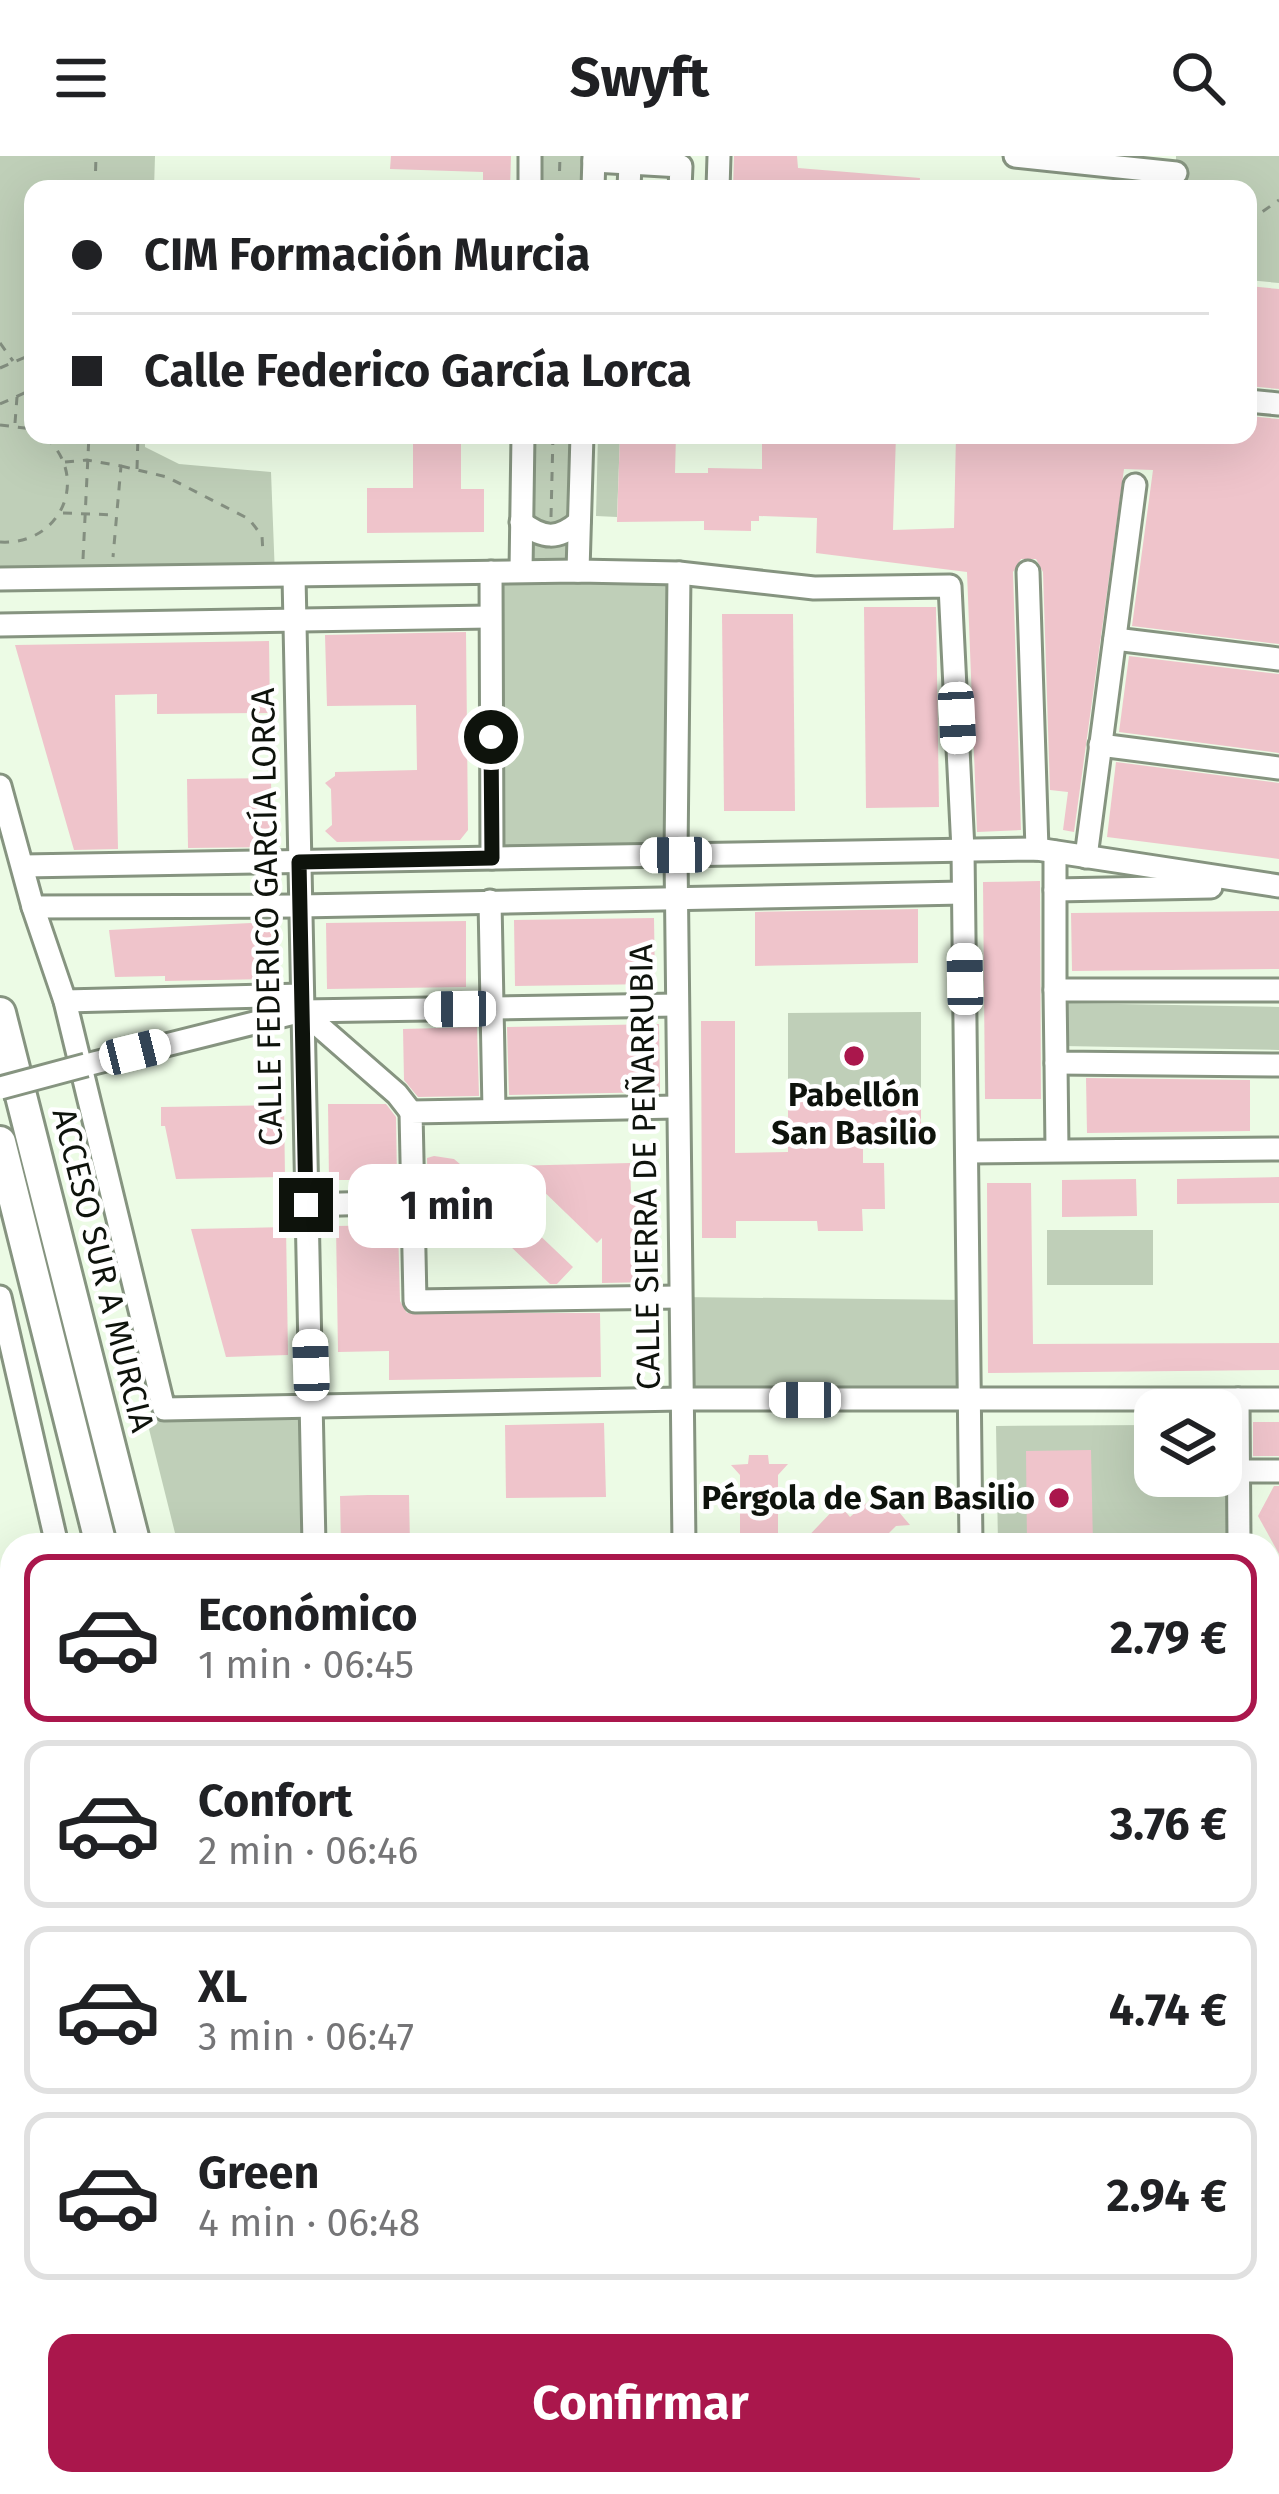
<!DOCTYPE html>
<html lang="es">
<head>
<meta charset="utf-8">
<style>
  body { margin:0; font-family:"Fira Sans",sans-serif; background:#f2f2f2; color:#202124; height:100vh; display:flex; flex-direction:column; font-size:45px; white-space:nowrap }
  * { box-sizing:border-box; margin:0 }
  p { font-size:39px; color:#757577 }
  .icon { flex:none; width:66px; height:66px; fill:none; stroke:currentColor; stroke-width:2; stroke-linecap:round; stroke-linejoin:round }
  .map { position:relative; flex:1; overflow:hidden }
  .drawer { position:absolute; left:0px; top:1377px; width:1281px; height:963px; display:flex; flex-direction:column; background:#fff; border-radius:36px 36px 0 0; box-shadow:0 12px 48px #0002 }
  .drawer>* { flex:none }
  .guide { position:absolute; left:24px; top:24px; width:1233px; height:264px; border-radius:24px; box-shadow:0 12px 48px #0002; display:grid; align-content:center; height:264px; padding:0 48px; background:#fff }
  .fabs { position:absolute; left:1134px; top:1233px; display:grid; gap:24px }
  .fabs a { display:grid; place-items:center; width:108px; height:108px; border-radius:24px; background:#fff; box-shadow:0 12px 48px #0002; font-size:60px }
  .end { position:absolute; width:54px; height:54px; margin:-27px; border:15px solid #0e130c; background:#fff; box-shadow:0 0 0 6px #fff }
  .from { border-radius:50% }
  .bubble { position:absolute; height:84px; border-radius:24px; background:#fff; box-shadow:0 12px 48px #0002; font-size:39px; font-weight:700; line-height:84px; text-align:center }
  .car { position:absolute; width:36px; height:72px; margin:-36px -18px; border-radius:15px; box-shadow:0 0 9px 3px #0007; background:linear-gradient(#fff 24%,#345 0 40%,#fff 0 76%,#345 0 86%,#fff 0) }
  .guide b { display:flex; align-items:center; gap:42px; height:114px; font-size:45px }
  .guide b+b { border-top:3px solid #e0e0e0 }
  .guide i { width:30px; height:30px; background:#202124 }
  ul { padding:21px 0 0; list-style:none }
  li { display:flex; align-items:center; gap:36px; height:168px; margin:0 24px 18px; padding:0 24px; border:6px solid #e0e0e0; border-radius:24px }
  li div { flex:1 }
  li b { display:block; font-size:45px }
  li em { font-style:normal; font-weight:700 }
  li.active { border-color:#aa174c }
  li>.icon { width:108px; height:108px; stroke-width:1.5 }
  .action { display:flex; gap:24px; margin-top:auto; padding:24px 48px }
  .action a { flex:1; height:138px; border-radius:24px; background:#aa174c; color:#fff; font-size:48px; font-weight:700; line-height:138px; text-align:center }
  header { display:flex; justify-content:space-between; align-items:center; height:156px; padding:0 48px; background:#fff; font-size:54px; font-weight:700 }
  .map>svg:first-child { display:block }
  .green { fill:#bfcfb8 }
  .building { fill:#efc4cb }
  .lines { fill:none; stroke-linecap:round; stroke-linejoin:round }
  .minor-casing { stroke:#869480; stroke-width:27 }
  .highway-casing { stroke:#869480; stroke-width:36 }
  .path { stroke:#848f80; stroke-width:3; stroke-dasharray:9 9; stroke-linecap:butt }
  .minor { stroke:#fff; stroke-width:21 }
  .highway { stroke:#fff; stroke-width:30 }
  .minor-bridge-casing { stroke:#869480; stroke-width:27; stroke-linecap:butt }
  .minor-bridge { stroke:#fff; stroke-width:21 }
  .route { stroke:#0e130c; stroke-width:15 }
  .poi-dot { fill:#aa174c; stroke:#fff; stroke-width:4.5 }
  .labels { text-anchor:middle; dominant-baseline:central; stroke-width:9; stroke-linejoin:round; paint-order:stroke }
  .street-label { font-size:33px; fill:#0e130c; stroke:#fff }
  .poi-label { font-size:33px; font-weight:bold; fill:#0e130c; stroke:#fff }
</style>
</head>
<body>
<header><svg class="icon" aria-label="menu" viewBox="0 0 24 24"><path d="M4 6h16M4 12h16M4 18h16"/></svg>Swyft<svg class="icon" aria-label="search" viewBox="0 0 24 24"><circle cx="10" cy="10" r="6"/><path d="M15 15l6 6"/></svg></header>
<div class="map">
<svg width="1279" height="2338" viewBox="0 0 1279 2338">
  <rect width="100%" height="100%" fill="#ecfbe5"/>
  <!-- green -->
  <g class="green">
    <polygon points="0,0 155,0 154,33 33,33 33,279 145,279 145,291 179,308 271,316 275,420 0,423"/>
    <polygon points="530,0 594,0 593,33 530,33"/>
    <polygon points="1176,0 1279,0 1279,127 1248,124 1248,33 1176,33"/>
    <polygon points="523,279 582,279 578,414 679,417 676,699 492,702 491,416 520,415"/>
    <polygon points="598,279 620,279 617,361 596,360"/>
    <polygon points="1063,847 1279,851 1279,894 1063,890"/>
    <polygon points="921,856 921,942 788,942 788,857"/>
    <rect x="1047" y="1074" width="106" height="55"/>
    <polygon points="679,1141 969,1144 970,1245 681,1243"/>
    <polygon points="312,1250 314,1389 178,1389 146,1261 164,1253"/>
    <polygon points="1221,1268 1227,1268 1229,1389 998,1389 996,1270 1155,1269 1155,1320 1221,1320"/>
  </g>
  <!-- building -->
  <g class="building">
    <polygon points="391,0 511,0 510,33 483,33 483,16 390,13"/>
    <polygon points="734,0 797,0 798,12 920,22 919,33 733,33"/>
    <polygon points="1248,130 1279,133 1279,233 1248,230"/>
    <polygon points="1248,260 1279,263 1279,488 1132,470 1153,314 1124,313 1074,676 1063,674 1068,636 1050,634 1043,416 1036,403 1021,403 1013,416 1021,674 977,676 967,416 816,397 817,362 759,360 759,365 751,365 751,375 704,374 704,365 617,366 620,279 676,279 675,317 708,317 708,312 762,313 762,279 896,279 893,374 954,372 956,279 1248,279"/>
    <polygon points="413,279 461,279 461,333 484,333 484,376 367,377 367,332 413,332"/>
    <polygon points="864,451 936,451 939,651 866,652"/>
    <polygon points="722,458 793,458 795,655 724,655"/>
    <polygon points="466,476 468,674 460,684 337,686 325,675 332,669 331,633 325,627 335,620 335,616 417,614 416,549 327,550 325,479"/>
    <polygon points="269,485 270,557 157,558 157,538 115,539 118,693 74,694 15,489"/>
    <polygon points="1129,500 1279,518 1279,597 1119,576"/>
    <polygon points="1116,606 1279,627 1279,703 1107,681"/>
    <polygon points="271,622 272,691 188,692 187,623"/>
    <polygon points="1040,725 1041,943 985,943 983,726"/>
    <polygon points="918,753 918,807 755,810 755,756"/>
    <polygon points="1279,755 1279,813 1072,815 1071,757"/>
    <polygon points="654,762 655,828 515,830 514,764"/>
    <polygon points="466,765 466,831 327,833 326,767"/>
    <polygon points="271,766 272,823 165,825 165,820 115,821 109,774"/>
    <polygon points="701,865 735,865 735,997 788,996 788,942 921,942 921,977 863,978 863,1007 884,1007 885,1053 862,1053 863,1075 818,1075 817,1065 736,1065 736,1082 702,1082"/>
    <polygon points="659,868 660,936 509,939 507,871"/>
    <polygon points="477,871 479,940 418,941 404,924 403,873"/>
    <polygon points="1086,922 1250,924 1250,975 1087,977"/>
    <polygon points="328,948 386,948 396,961 397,1024 329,1024"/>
    <polygon points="284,949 285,1021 176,1023 165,970 161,970 161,951"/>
    <polygon points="434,1000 454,1003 480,1025 492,1011 501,1018 508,1010 630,1007 631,1038 644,1053 657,1052 657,1090 648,1090 649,1126 602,1127 602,1082 597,1087 535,1027 512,1053 573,1111 557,1128 550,1128 483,1064 458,1086 429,1088 427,1002"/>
    <polygon points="1279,1021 1279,1047 1177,1048 1177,1023"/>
    <polygon points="1136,1023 1137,1060 1062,1061 1062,1024"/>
    <polygon points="987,1027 1031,1027 1033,1188 1279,1187 1279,1214 988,1217"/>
    <polygon points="398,1069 400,1145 407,1157 600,1157 601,1221 389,1224 389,1195 338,1196 336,1070"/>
    <polygon points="286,1071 288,1199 226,1201 191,1073"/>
    <rect x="1253" y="1266" width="26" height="34"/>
    <polygon points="604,1267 606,1341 506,1342 505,1269"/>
    <polygon points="1091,1294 1093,1389 1027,1389 1026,1295"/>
    <polygon points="749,1299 768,1299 769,1308 788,1308 778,1319 778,1389 757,1389 756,1381 740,1383 740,1319 731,1309 748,1308"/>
    <polygon points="871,1329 884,1341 890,1335 904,1350 898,1355 910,1369 896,1370 877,1389 800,1389 839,1348 850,1361 871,1343"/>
    <polygon points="1274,1330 1279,1330 1279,1398 1258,1360"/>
    <polygon points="368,1339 409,1339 410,1389 341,1389 340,1340"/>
  </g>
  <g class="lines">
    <defs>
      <g id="minor">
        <polyline points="1015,0 1176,17"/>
        <polyline points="594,5 681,10 680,33"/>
        <polyline points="530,33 530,0"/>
        <polyline points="593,33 594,0"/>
        <polyline points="629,33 630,7"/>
        <polyline points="718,33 719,0"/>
        <polyline points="1248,245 1279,248"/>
        <path d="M521,366c22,17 37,18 58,0"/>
        <polyline points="521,415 523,279"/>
        <polyline points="578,415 582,279"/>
        <polyline points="491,416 492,702"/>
        <polyline points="1028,416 1037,693"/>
        <polyline points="679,417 676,699 684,1389"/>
        <polyline points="294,420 314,1389"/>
        <polyline points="0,423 578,415 679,417 814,432 950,430 963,694 971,1389"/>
        <polyline points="0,469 490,461"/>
        <polyline points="1115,483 1279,503"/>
        <polyline points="1100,589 1279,612"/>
        <polyline points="0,630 33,751 300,750 963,737"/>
        <polyline points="1086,701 1135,329"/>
        <polyline points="23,710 1037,693 1279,730"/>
        <polyline points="1055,734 1211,731"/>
        <polyline points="490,745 494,954"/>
        <polyline points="33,751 65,845 164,1253 681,1243 1279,1243"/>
        <polyline points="1055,834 1055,696"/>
        <polyline points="1279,834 1055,834 1056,907 1279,909"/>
        <polyline points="65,845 302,839"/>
        <polyline points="302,855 397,938 411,956"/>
        <polyline points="1056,907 1057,994"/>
        <polyline points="86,909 302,855 677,849"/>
        <polyline points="677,951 411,956 415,1145 679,1141"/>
        <polyline points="968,996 1279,993"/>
        <polyline points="306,1049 413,1046"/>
        <polyline points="0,1141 57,1389"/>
        <polyline points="1238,1243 1239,1389"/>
        <polyline points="1239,1315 1279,1315"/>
        <polyline points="1269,1484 1279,1484"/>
        <polyline points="0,1622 12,1618"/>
        <polyline points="0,1806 12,1785"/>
        <polyline points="1269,2004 1279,2004"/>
        <polyline points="1269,2230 1279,2230"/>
        <polyline points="0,2257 12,2263"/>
        <polyline points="1269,2309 1279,2308"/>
        <polyline points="280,2328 282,2338"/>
        <polyline points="682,2328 683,2338"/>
        <polyline points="851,2328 853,2338"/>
        <polyline points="998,2328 999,2338"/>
        <polyline points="1140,2328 1141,2338"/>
        <polyline points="521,2338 527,2328"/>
      </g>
      <g id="highway">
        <polyline points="0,857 135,1389"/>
        <polyline points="0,986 101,1389"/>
        <polyline points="1269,1793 1279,1789"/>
        <polyline points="1269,1837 1279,1833"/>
        <polyline points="1269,1861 1279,1858"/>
        <polyline points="0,1872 12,1851"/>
        <polyline points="0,1947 12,1940"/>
        <polyline points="0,2189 12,2196"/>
        <polyline points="318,2328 320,2338"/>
        <polyline points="355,2328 357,2338"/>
        <polyline points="420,2338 423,2328"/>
      </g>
    </defs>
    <!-- minor casing -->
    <use href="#minor" class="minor-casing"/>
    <!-- highway casing -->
    <use href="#highway" class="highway-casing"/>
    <!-- path -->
    <g class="path">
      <polyline points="95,33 96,0"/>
      <polyline points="559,33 560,0"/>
      <polyline points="1248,66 1279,44"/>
      <polyline points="0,187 13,205"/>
      <polyline points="0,212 33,198"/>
      <polyline points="0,248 33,233"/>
      <polyline points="15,267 17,241"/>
      <polyline points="0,269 33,273"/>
      <polyline points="65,306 87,304 121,310 113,401"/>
      <polyline points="121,310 167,321 249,363 262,380 263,398"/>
      <polyline points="137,313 138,279"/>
      <polyline points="63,357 117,359"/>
      <polyline points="551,361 553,279"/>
      <path d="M0,386c62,4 92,-67 43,-107"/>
      <polyline points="83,403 89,279"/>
    </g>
    <!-- minor -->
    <use href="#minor" class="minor"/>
    <!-- highway -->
    <use href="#highway" class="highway"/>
    <defs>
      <polyline id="minor-bridge" points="0,932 86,909"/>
    </defs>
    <!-- minor-bridge casing -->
    <use href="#minor-bridge" class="minor-bridge-casing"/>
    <!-- minor-bridge -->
    <use href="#minor-bridge" class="minor-bridge"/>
  </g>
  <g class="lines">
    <!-- route -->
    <polyline class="route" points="306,1049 299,706 492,702 491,581"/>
  </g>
  <!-- markers -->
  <g class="poi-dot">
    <circle cx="854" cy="900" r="12"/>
    <circle cx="1059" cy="1342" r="12"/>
  </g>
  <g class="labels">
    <!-- street labels -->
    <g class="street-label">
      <text transform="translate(267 761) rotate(-91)">CALLE FEDERICO GARCÍA LORCA</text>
      <text transform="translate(645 1011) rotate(-91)">CALLE SIERRA DE PEÑARRUBIA</text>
      <text transform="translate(103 1114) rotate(76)">ACCESO SUR A MURCIA</text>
    </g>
    <!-- poi labels -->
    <g class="poi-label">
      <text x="854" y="939">Pabellón<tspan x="854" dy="38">San Basilio</tspan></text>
      <text x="1035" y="1342" text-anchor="end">Pérgola de San Basilio</text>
    </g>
  </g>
</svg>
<div class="fabs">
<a><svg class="icon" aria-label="layers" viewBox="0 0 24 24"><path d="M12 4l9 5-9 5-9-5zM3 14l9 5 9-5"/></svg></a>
</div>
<i class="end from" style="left:491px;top:581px"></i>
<i class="end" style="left:306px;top:1049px"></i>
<div class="bubble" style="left:348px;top:1008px;width:198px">1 min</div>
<i class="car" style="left:957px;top:562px;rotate:177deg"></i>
<i class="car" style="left:676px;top:699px;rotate:269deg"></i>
<i class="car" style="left:965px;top:823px;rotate:359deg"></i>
<i class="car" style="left:460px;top:853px;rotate:269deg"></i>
<i class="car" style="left:135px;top:896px;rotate:76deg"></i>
<i class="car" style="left:311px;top:1209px;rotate:358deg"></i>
<i class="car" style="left:805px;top:1244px;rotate:270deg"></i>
<div class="guide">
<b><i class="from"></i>CIM Formación Murcia</b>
<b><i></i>Calle Federico García Lorca</b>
</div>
<section class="drawer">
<ul>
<li class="active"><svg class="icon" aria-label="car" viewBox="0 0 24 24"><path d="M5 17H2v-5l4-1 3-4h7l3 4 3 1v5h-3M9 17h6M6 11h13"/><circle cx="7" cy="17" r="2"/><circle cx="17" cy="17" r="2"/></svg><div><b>Económico</b><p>1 min · 06:45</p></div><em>2.79 €</em></li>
<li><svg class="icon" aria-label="car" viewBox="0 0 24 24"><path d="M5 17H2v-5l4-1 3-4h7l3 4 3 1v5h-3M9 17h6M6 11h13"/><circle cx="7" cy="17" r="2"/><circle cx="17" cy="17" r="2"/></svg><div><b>Confort</b><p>2 min · 06:46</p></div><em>3.76 €</em></li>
<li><svg class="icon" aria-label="car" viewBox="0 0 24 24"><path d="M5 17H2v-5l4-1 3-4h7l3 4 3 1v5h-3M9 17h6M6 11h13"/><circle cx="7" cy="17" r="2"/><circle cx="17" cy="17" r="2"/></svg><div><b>XL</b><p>3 min · 06:47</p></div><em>4.74 €</em></li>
<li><svg class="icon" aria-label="car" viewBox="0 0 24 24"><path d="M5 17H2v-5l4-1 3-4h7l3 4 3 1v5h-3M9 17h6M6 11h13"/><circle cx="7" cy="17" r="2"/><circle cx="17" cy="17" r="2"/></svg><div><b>Green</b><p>4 min · 06:48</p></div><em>2.94 €</em></li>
</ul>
<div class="action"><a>Confirmar</a></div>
</section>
</div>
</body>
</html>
